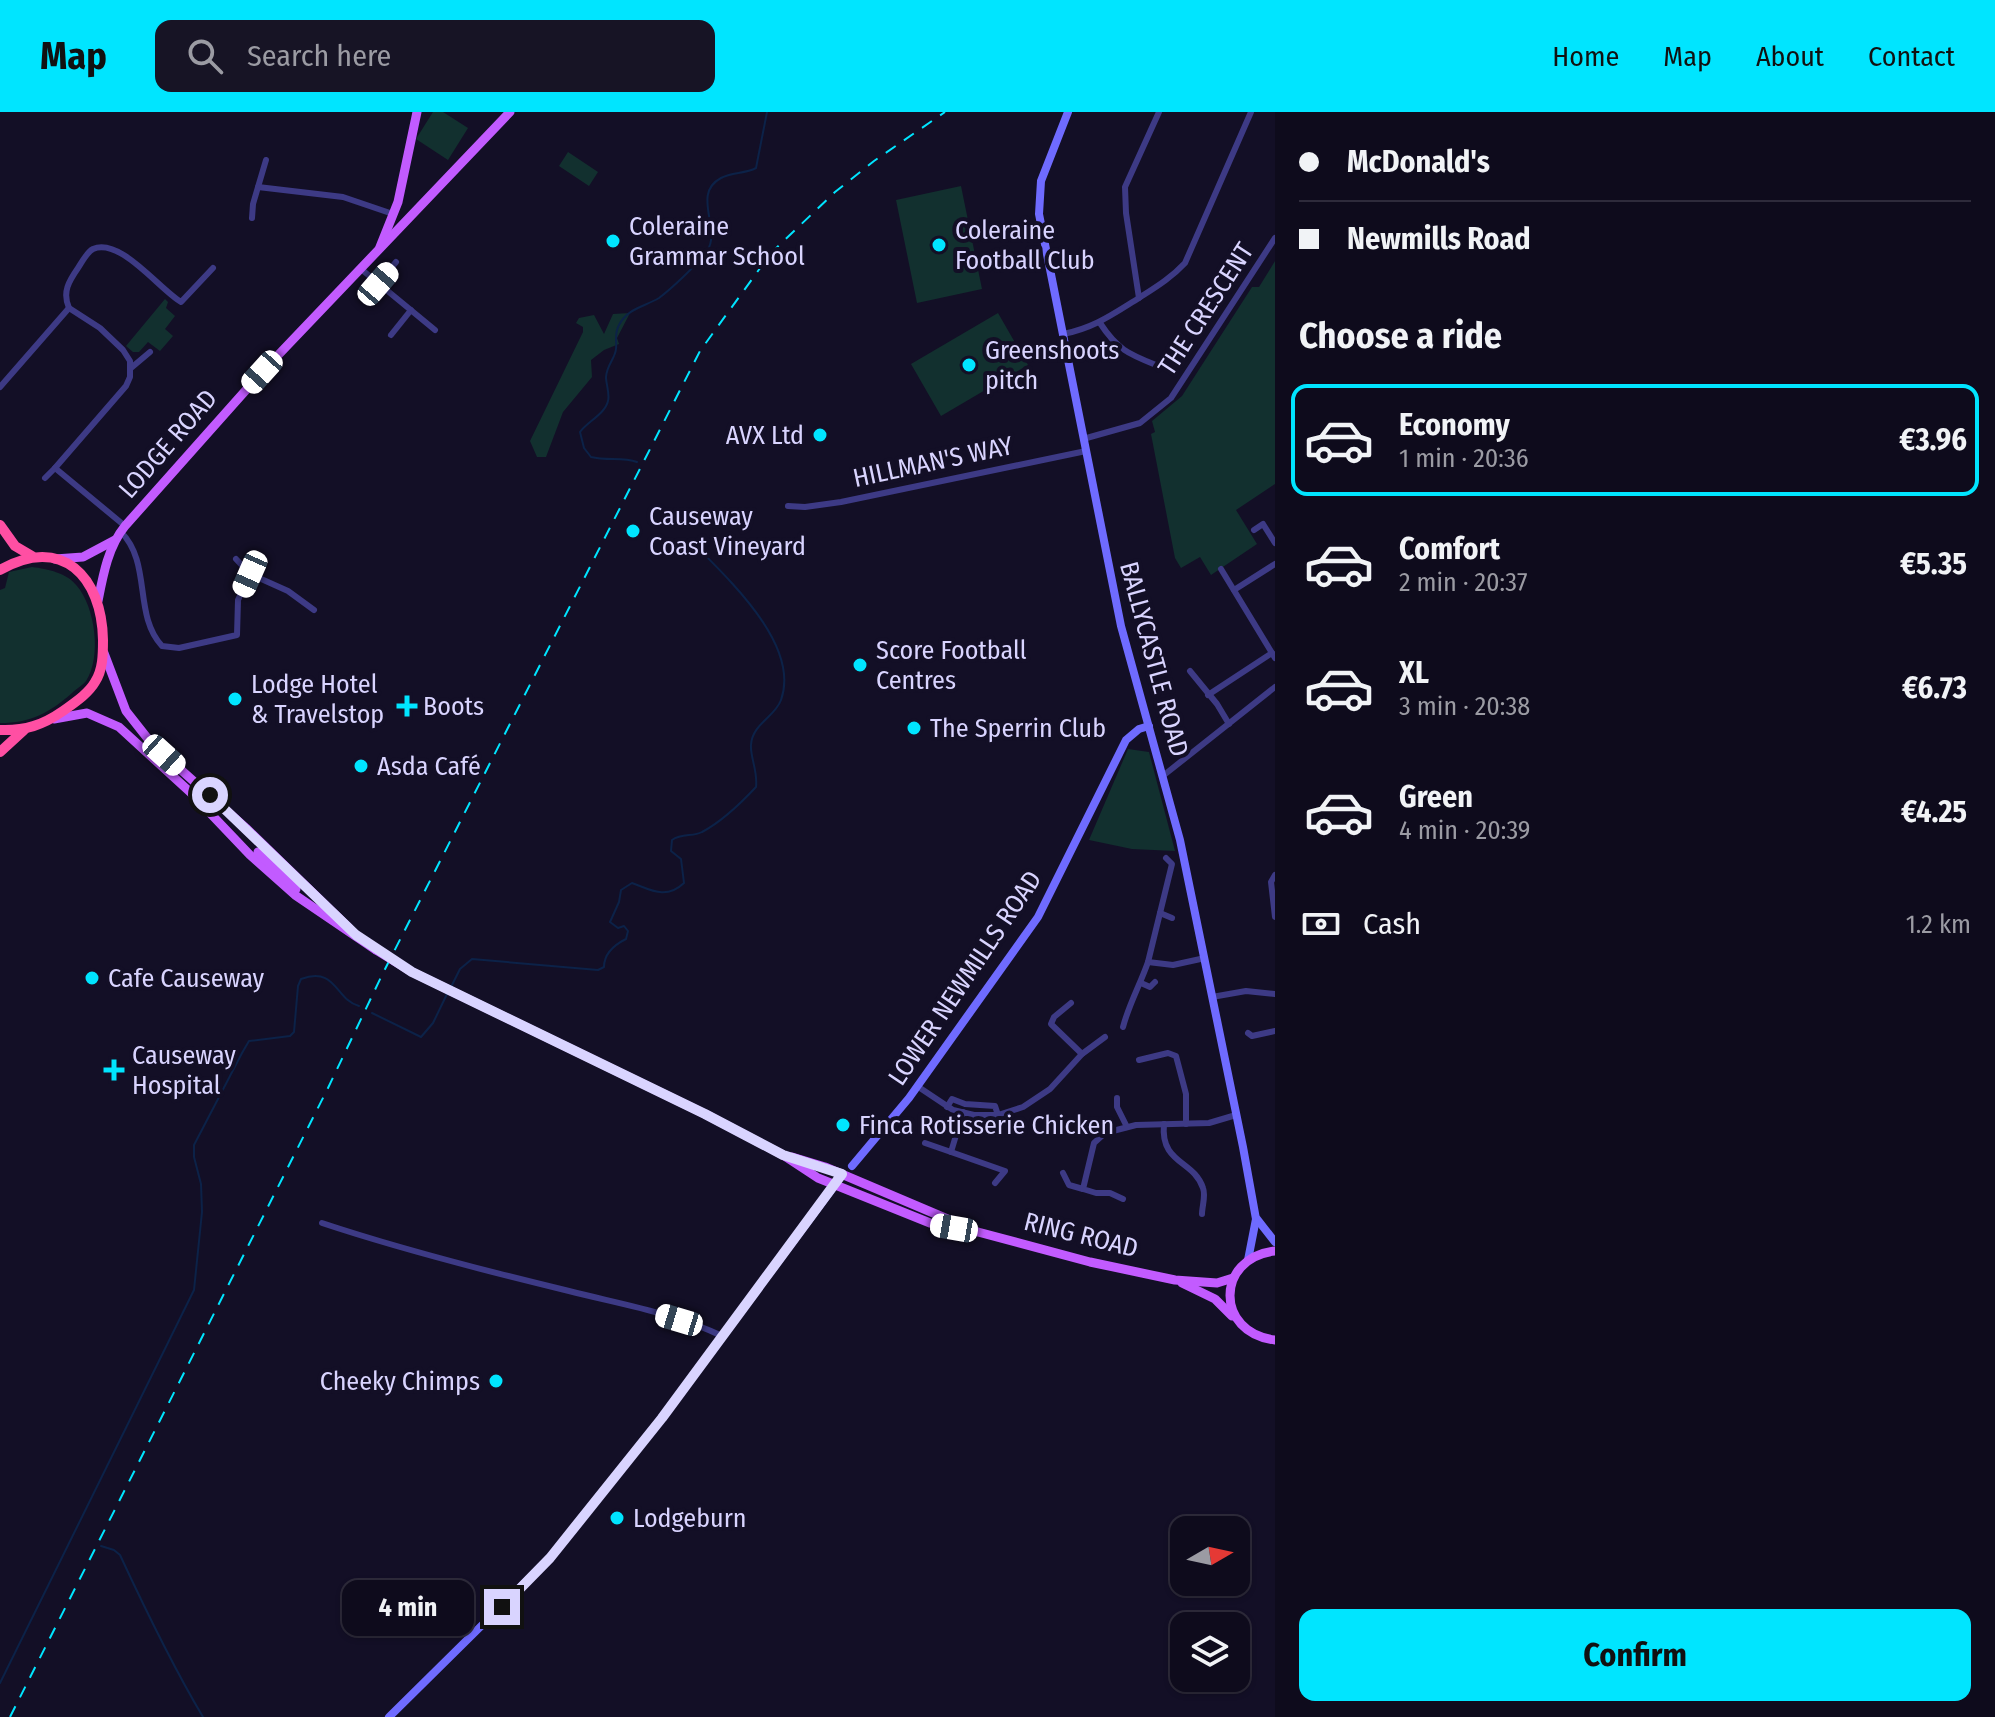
<!DOCTYPE html>
<html lang="en">
<head>
<meta charset="utf-8">
<style>
  body { margin:0; font-family:"Fira Sans Condensed",sans-serif; background:#171425; color:#f1f3f6; height:100vh; display:flex; flex-direction:column; font-size:30px; white-space:nowrap }
  * { box-sizing:border-box; margin:0 }
  p { font-size:26px; color:#9b9ba3 }
  .icon { flex:none; width:44px; height:44px; fill:none; stroke:currentColor; stroke-width:2; stroke-linecap:round; stroke-linejoin:round }
  .map { position:relative; flex:1; overflow:hidden }
  .details { display:flex; flex-direction:column; background:#0e0b1c; width:720px }
  .details>* { flex:none }
  .top-card { display:grid; align-content:center; height:176px; padding:0 24px; background:#0e0b1c }
  .needle { width:52px; rotate:81deg }
  .controls { position:absolute; left:1170px; top:1404px; display:grid; gap:16px }
  .controls a { display:grid; place-items:center; width:80px; height:80px; border-radius:16px; background:#0e0b1c; box-shadow:0 2px 6px #0004,0 0 0 2px #2e2b3b; font-size:40px }
  .end { position:absolute; width:36px; height:36px; margin:-18px; border:10px solid #d9d4ff; background:#111; box-shadow:0 0 0 4px #111 }
  .from { border-radius:50% }
  .bubble { position:absolute; height:56px; border-radius:16px; background:#0e0b1c; box-shadow:0 2px 6px #0004,0 0 0 2px #2e2b3b; font-size:26px; font-weight:700; line-height:56px; text-align:center }
  .car { position:absolute; width:24px; height:48px; margin:-24px -12px; border-radius:10px; box-shadow:0 0 6px 2px #0007; background:linear-gradient(#fff 24%,#345 0 40%,#fff 0 76%,#345 0 86%,#fff 0) }
  .top-card b { display:flex; align-items:center; gap:28px; height:76px; font-size:30px }
  .top-card b+b { border-top:2px solid #2e2b3b }
  .top-card i { width:20px; height:20px; background:#f1f3f6 }
  ul { padding:0; list-style:none }
  li { display:flex; align-items:center; gap:24px; height:112px; margin:0 16px 12px; padding:0 8px; border:4px solid transparent; border-radius:16px }
  li div { flex:1 }
  li b { display:block; font-size:30px }
  li em { font-style:normal; font-weight:700 }
  li.active { border-color:#00e5ff }
  li>.icon { width:72px; height:72px; stroke-width:1.5 }
  h2 { padding:0 24px; font-size:36px; line-height:96px }
  .pay { display:flex; align-items:center; gap:20px; height:88px; padding:0 24px; font-size:30px }
  .pay p { margin-inline-start:auto }
  .button { display:flex; gap:16px; margin-top:auto; padding:16px 24px }
  .button a { flex:1; height:92px; border-radius:16px; background:#00e5ff; color:#111; font-size:32px; font-weight:700; line-height:92px; text-align:center }
  header { display:flex; align-items:center; gap:48px; box-sizing:border-box; height:112px; padding:0 40px; background:#00e5ff; color:#111 }
  header strong { font-size:38px }
  nav { display:flex; gap:44px; margin-inline-start:auto; font-size:28px }
  .search { width:560px; height:72px; background:#171425; display:flex; align-items:center; gap:20px; box-sizing:border-box; padding:0 28px; border-radius:16px; color:#9b9ba3; font-size:30px }
  main { display:flex; flex:1; min-height:0 }
  .map>svg:first-child { display:block }
  .green { fill:#12302f }
  .lines { fill:none; stroke-linecap:round; stroke-linejoin:round }
  .stream { stroke:#0c2248; stroke-width:2 }
  .street { stroke:#3d3a85; stroke-width:6 }
  .secondary { stroke:#6f6bff; stroke-width:8 }
  .primary { stroke:#c25bff; stroke-width:9 }
  .highway { stroke:#ff4fa3; stroke-width:10 }
  .rail { stroke:#00e5ff; stroke-width:2; stroke-dasharray:12 10; stroke-linecap:butt }
  .primary-bridge { stroke:#c25bff; stroke-width:9 }
  .route { stroke:#d9d4ff; stroke-width:10 }
  .poi-dot { fill:#00e5ff; stroke:#130f26; stroke-width:3 }
  .labels { text-anchor:middle; dominant-baseline:central; stroke-width:8; stroke-linejoin:round; paint-order:stroke }
  .poi-label { font-size:26px; fill:#d9d4ff; stroke:#130f26; text-anchor:start }
  .street-label { font-size:26px; fill:#d9d4ff; stroke:#130f26 }
</style>
</head>
<body>
<header>
<strong>Map</strong>
<div class="search"><svg class="icon" aria-label="search" viewBox="0 0 24 24"><circle cx="10" cy="10" r="6"/><path d="M15 15l6 6"/></svg>Search here</div>
<nav><a>Home</a><a>Map</a><a>About</a><a>Contact</a></nav>
</header>
<main>
<div class="map">
<svg width="1275" height="1605" viewBox="0 0 1275 1605">
  <rect width="100%" height="100%" fill="#130f26"/>
  <!-- green -->
  <g class="green">
    <polygon points="433,0 443,0 468,16 448,48 416,27"/>
    <polygon points="568,40 598,60 589,74 559,54"/>
    <polygon points="961,74 982,177 917,191 896,88"/>
    <polygon points="1275,149 1275,372 1236,398 1257,432 1211,463 1200,445 1181,456 1175,446 1151,322 1155,320 1152,309 1182,284 1252,175 1259,175"/>
    <polygon points="165,187 168,190 166,196 175,204 165,217 173,224 160,239 148,230 139,240 133,240 126,234"/>
    <polygon points="630,201 617,226 619,232 604,238 591,248 592,265 563,300 546,345 537,345 530,329 583,220 583,215 576,211 579,206 594,203 604,222 613,202"/>
    <polygon points="998,201 1028,253 941,304 911,252"/>
    <path d="M32,455c16,2 35,6 45,19 18,21 25,71 9,95 -3,4 -10,8 -14,12 -23,20 -41,30 -72,30v-133l5,-2 4,-16z"/>
    <polygon points="1128,637 1149,640 1175,739 1132,737 1089,728"/>
  </g>
  <g class="lines">
    <!-- stream -->
    <g class="stream">
      <path d="M637,350c-15,-5 -30,-1 -46,-5l-7,-9 -4,-16c7,-10 25,-18 28,-31 2,-7 -2,-17 -2,-24 1,-13 9,-18 10,-28 1,-9 -2,-15 3,-24 9,-17 25,-18 40,-27 12,-9 39,-34 48,-47 15,-22 -16,-57 14,-73 11,-6 24,-4 35,-10l11,-56"/>
      <path d="M450,877l10,-20 12,-10 126,11 6,-3c0,-14 10,-22 22,-28l2,-8 -4,-5 -6,2 -8,-6 9,-20 2,-12 11,-7c19,7 34,17 52,0l-3,-24 -10,-8 1,-11c10,-7 21,-3 30,-8 19,-10 40,-30 54,-45 2,-16 -6,-30 -5,-42 1,-21 24,-28 30,-45 20,-56 -55,-123 -90,-159"/>
      <polyline points="372,901 421,925 433,911 447,882"/>
      <path d="M101,1434l13,4 6,5c26,56 52,110 83,162"/>
      <path d="M0,1571l194,-393 8,-78 -1,-28 -7,-27v-12l48,-92 7,-12 41,-5 4,-4 4,-46 3,-7c36,-13 34,21 58,27"/>
    </g>
    <!-- street -->
    <g class="street">
      <polyline points="258,75 343,85 393,102"/>
      <polyline points="252,106 253,92 266,48"/>
      <polyline points="361,157 435,218"/>
      <polyline points="378,172 396,150"/>
      <polyline points="1139,186 1126,101 1125,75 1159,0"/>
      <path d="M1100,211c17,26 28,31 56,42"/>
      <path d="M1063,222c31,-6 50,-20 76,-36 17,-11 32,-20 46,-35l66,-151"/>
      <polyline points="391,223 411,198"/>
      <polyline points="131,256 150,240"/>
      <polyline points="0,275 69,196"/>
      <polyline points="1083,327 1140,311 1171,286 1275,126"/>
      <polyline points="45,366 55,356"/>
      <polyline points="788,394 805,395 841,390 1086,339"/>
      <path d="M125,414l-70,-58 71,-82 4,-9v-16l-7,-11 -23,-22 -31,-20c-7,-16 0,-27 9,-40 4,-6 9,-16 15,-19 27,-12 66,40 88,53l32,-34"/>
      <polyline points="1254,418 1263,412 1275,431"/>
      <path d="M121,420c31,31 12,83 41,114l17,2 58,-13 1,-35 12,-26"/>
      <polyline points="236,447 250,462 288,479 314,498"/>
      <polyline points="1221,457 1275,546"/>
      <polyline points="1234,478 1275,452"/>
      <polyline points="1190,559 1217,592 1229,612"/>
      <polyline points="1208,583 1272,541"/>
      <polyline points="1164,663 1275,575"/>
      <polyline points="1166,746 1172,752 1148,850 1173,853 1205,846"/>
      <polyline points="1275,763 1271,770 1275,805"/>
      <polyline points="1160,801 1172,806"/>
      <polyline points="1141,871 1150,875 1155,870"/>
      <polyline points="1212,885 1246,879 1275,882"/>
      <polyline points="1071,891 1054,905 1051,912 1082,942"/>
      <path d="M1123,915c6,-23 17,-42 25,-65"/>
      <polyline points="1248,921 1252,924 1275,919"/>
      <polyline points="1139,948 1168,941 1176,944 1186,982 1186,1012"/>
      <polyline points="917,974 953,998 974,1003 998,1003 1023,995 1050,977 1082,942 1105,925"/>
      <polyline points="1117,986 1117,995 1127,1015"/>
      <polyline points="947,995 952,987 965,992 995,994 998,1003"/>
      <polyline points="963,1000 951,1040 1005,1059 995,1071"/>
      <path d="M1164,1012c-4,40 30,36 39,64 3,8 -1,18 -1,26"/>
      <polyline points="925,1031 951,1040"/>
      <polyline points="1063,1061 1069,1073 1083,1077"/>
      <polyline points="1123,1087 1110,1081 1096,1081 1083,1077 1094,1031 1105,1021 1136,1013 1209,1011 1236,1003"/>
      <path d="M322,1111c81,27 164,48 247,68 51,13 106,22 153,45"/>
    </g>
    <!-- secondary -->
    <g class="secondary">
      <polyline points="1068,0 1041,69 1039,102 1121,514 1180,728 1243,1035 1256,1107 1248,1148"/>
      <polyline points="852,1054 909,986 1038,805 1126,628 1139,617 1149,614"/>
      <polyline points="1257,1107 1275,1130"/>
      <polyline points="389,1605 550,1446 662,1306 837,1070"/>
    </g>
    <!-- primary -->
    <g class="primary">
      <polyline points="380,135 398,90 417,0"/>
      <polyline points="55,447 83,445 115,428"/>
      <path d="M98,489c5,-26 10,-54 27,-75l137,-154 248,-260"/>
      <polyline points="104,541 126,599 152,632 246,716 349,816"/>
      <polyline points="54,607 87,601 119,615 190,680 250,743 295,783 376,838"/>
      <polyline points="258,740 296,777"/>
      <polyline points="412,860 705,1002 783,1043 818,1066 930,1111 978,1120 1090,1150 1175,1168 1217,1171 1233,1166"/>
      <polyline points="792,1045 825,1055 964,1114"/>
      <path d="M1275,1139c-60,7 -60,82 0,89"/>
      <polyline points="1182,1171 1215,1187 1232,1204"/>
    </g>
    <!-- highway -->
    <g class="highway">
      <polyline points="0,413 15,434 32,444"/>
      <path d="M0,458c62,-36 102,7 103,70 0,14 0,30 -8,42 -7,12 -21,21 -32,29 -20,14 -38,20 -63,19"/>
      <polyline points="0,640 24,618"/>
    </g>
    <!-- rail -->
    <polyline class="rail" points="10,1605 328,976 383,861 700,239 771,141 835,80 874,49 945,0"/>
    <!-- primary-bridge -->
    <polyline class="primary-bridge" points="376,838 412,860"/>
  </g>
  <g class="lines">
    <!-- route -->
    <polyline class="route" points="210,683 356,823 412,860 705,1002 783,1043 842,1062 662,1306 550,1446 502,1495"/>
  </g>
  <!-- markers -->
  <g class="poi-dot">
    <circle cx="613" cy="129" r="8"/>
    <circle cx="939" cy="133" r="8"/>
    <circle cx="969" cy="253" r="8"/>
    <circle cx="820" cy="323" r="8"/>
    <circle cx="633" cy="419" r="8"/>
    <circle cx="860" cy="553" r="8"/>
    <circle cx="235" cy="587" r="8"/>
    <path d="M403 582h8v8h8v8h-8v8h-8v-8h-8v-8h8z"/>
    <circle cx="914" cy="616" r="8"/>
    <circle cx="361" cy="654" r="8"/>
    <circle cx="92" cy="866" r="8"/>
    <path d="M110 946h8v8h8v8h-8v8h-8v-8h-8v-8h8z"/>
    <circle cx="843" cy="1013" r="8"/>
    <circle cx="496" cy="1269" r="8"/>
    <circle cx="617" cy="1406" r="8"/>
  </g>
  <g class="labels">
    <!-- poi labels -->
    <g class="poi-label">
      <text x="629" y="114">Coleraine<tspan x="629" dy="30">Grammar School</tspan></text>
      <text x="955" y="118">Coleraine<tspan x="955" dy="30">Football Club</tspan></text>
      <text x="985" y="238">Greenshoots<tspan x="985" dy="30">pitch</tspan></text>
      <text x="804" y="323" text-anchor="end">AVX Ltd</text>
      <text x="649" y="404">Causeway<tspan x="649" dy="30">Coast Vineyard</tspan></text>
      <text x="876" y="538">Score Football<tspan x="876" dy="30">Centres</tspan></text>
      <text x="251" y="572">Lodge Hotel<tspan x="251" dy="30">&amp; Travelstop</tspan></text>
      <text x="423" y="594">Boots</text>
      <text x="930" y="616">The Sperrin Club</text>
      <text x="377" y="654">Asda Café</text>
      <text x="108" y="866">Cafe Causeway</text>
      <text x="132" y="943">Causeway<tspan x="132" dy="30">Hospital</tspan></text>
      <text x="859" y="1013">Finca Rotisserie Chicken</text>
      <text x="480" y="1269" text-anchor="end">Cheeky Chimps</text>
      <text x="633" y="1406">Lodgeburn</text>
    </g>
    <!-- street labels -->
    <g class="street-label">
      <text transform="translate(1206 197) rotate(-57)">THE CRESCENT</text>
      <text transform="translate(168 332) rotate(-49)">LODGE ROAD</text>
      <text transform="translate(933 350) rotate(-12)">HILLMAN'S WAY</text>
      <text transform="translate(1154 547) rotate(75)">BALLYCASTLE ROAD</text>
      <text transform="translate(965 866) rotate(-56)">LOWER NEWMILLS ROAD</text>
      <text transform="translate(1081 1123) rotate(14)">RING ROAD</text>
    </g>
  </g>
</svg>
<div class="controls">
<a><svg class="needle" viewBox="-14 -14 28 28"><path d="M0-13l5 13h-10z" fill="#e53935"/><path d="M0 13l5-13h-10z" fill="#9b9ba3"/></svg></a>
<a><svg class="icon" aria-label="layers" viewBox="0 0 24 24"><path d="M12 4l9 5-9 5-9-5zM3 14l9 5 9-5"/></svg></a>
</div>
<i class="end from" style="left:210px;top:683px"></i>
<i class="end" style="left:502px;top:1495px"></i>
<div class="bubble" style="left:342px;top:1468px;width:132px">4 min</div>
<i class="car" style="left:378px;top:172px;rotate:41deg"></i>
<i class="car" style="left:262px;top:260px;rotate:222deg"></i>
<i class="car" style="left:250px;top:462px;rotate:204deg"></i>
<i class="car" style="left:164px;top:643px;rotate:132deg"></i>
<i class="car" style="left:954px;top:1116px;rotate:280deg"></i>
<i class="car" style="left:679px;top:1208px;rotate:287deg"></i>
</div>
<section class="details">
<div class="top-card">
<b><i class="from"></i>McDonald's</b>
<b><i></i>Newmills Road</b>
</div>
<h2>Choose a ride</h2>
<ul>
<li class="active"><svg class="icon" aria-label="car" viewBox="0 0 24 24"><path d="M5 17H2v-5l4-1 3-4h7l3 4 3 1v5h-3M9 17h6M6 11h13"/><circle cx="7" cy="17" r="2"/><circle cx="17" cy="17" r="2"/></svg><div><b>Economy</b><p>1 min · 20:36</p></div><em>€3.96</em></li>
<li><svg class="icon" aria-label="car" viewBox="0 0 24 24"><path d="M5 17H2v-5l4-1 3-4h7l3 4 3 1v5h-3M9 17h6M6 11h13"/><circle cx="7" cy="17" r="2"/><circle cx="17" cy="17" r="2"/></svg><div><b>Comfort</b><p>2 min · 20:37</p></div><em>€5.35</em></li>
<li><svg class="icon" aria-label="car" viewBox="0 0 24 24"><path d="M5 17H2v-5l4-1 3-4h7l3 4 3 1v5h-3M9 17h6M6 11h13"/><circle cx="7" cy="17" r="2"/><circle cx="17" cy="17" r="2"/></svg><div><b>XL</b><p>3 min · 20:38</p></div><em>€6.73</em></li>
<li><svg class="icon" aria-label="car" viewBox="0 0 24 24"><path d="M5 17H2v-5l4-1 3-4h7l3 4 3 1v5h-3M9 17h6M6 11h13"/><circle cx="7" cy="17" r="2"/><circle cx="17" cy="17" r="2"/></svg><div><b>Green</b><p>4 min · 20:39</p></div><em>€4.25</em></li>
</ul>
<div class="pay"><svg class="icon" aria-label="cash" viewBox="0 0 24 24"><path d="M3 7h18v10H3z"/><circle cx="12" cy="12" r="2"/></svg>Cash<p>1.2 km</p></div>
<div class="button"><a>Confirm</a></div>
</section>
</main>
</body>
</html>
